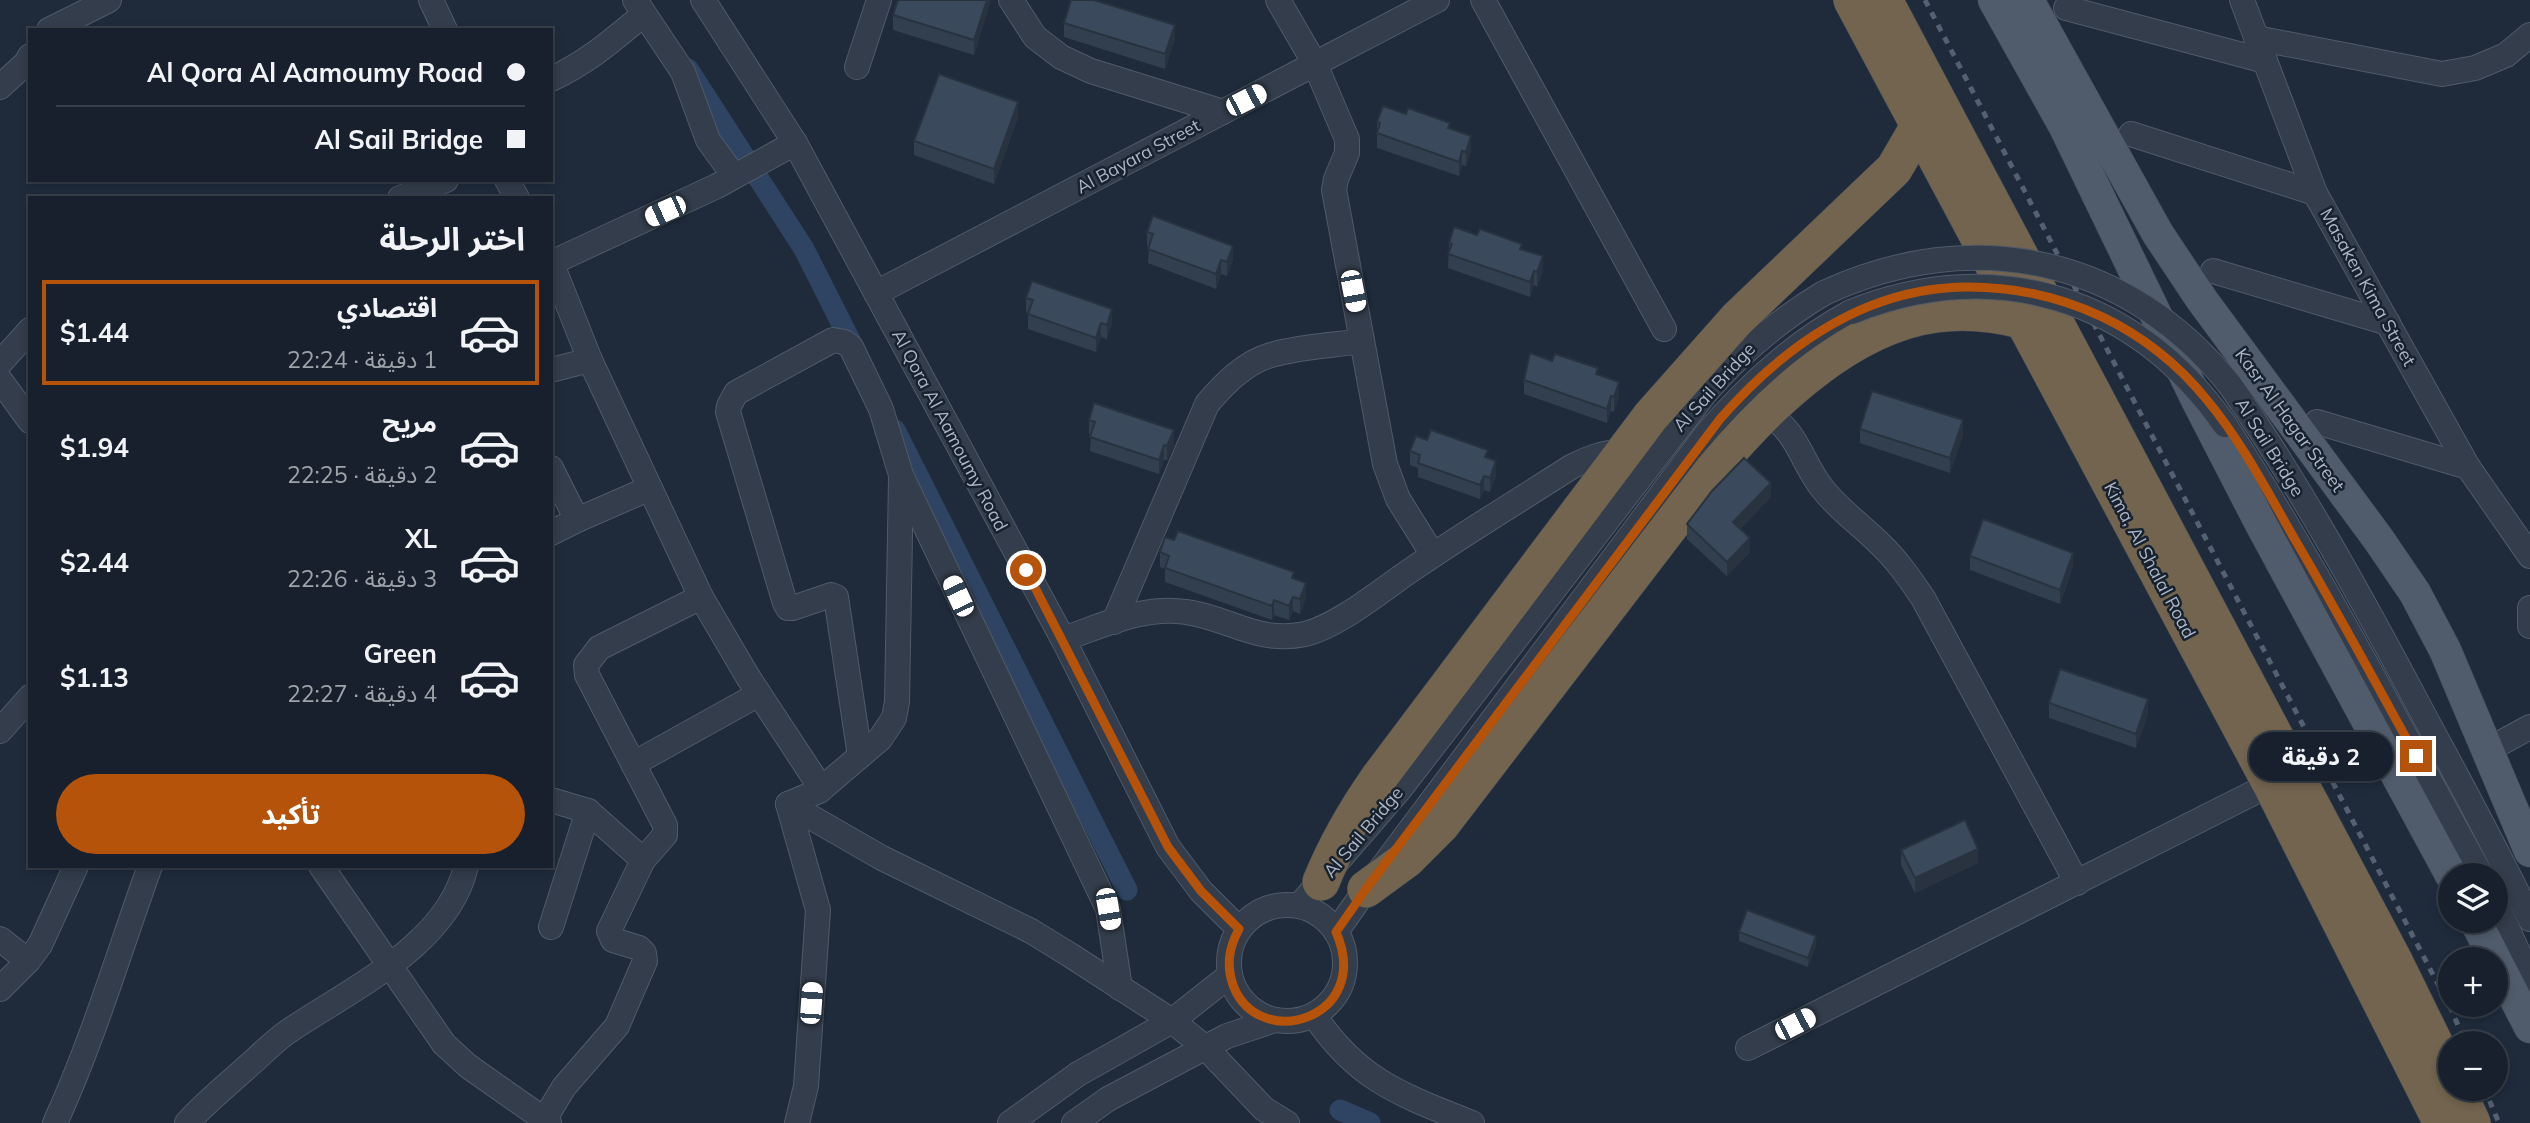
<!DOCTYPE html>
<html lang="ar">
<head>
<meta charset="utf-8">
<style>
  body { margin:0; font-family:Mulish,"Noto Sans Arabic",sans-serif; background:#202834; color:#f1f3f6; direction:rtl; height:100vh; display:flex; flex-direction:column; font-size:26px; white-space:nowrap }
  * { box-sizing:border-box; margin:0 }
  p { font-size:23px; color:#9ea3a9 }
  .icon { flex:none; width:38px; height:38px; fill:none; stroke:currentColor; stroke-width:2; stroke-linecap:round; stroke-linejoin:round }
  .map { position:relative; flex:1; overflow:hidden; direction:ltr }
  .drawer { position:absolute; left:28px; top:196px; width:525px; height:672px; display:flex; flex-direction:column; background:#17202c; border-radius:0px; box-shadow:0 4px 10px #0003,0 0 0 2px #363e48; direction:rtl }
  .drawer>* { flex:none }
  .hud { position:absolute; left:28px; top:28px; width:525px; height:154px; border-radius:0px; box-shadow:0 4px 10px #0003,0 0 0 2px #363e48; direction:rtl; display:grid; align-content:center; height:154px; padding:0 28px; background:#17202c }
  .controls { position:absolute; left:2438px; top:863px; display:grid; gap:14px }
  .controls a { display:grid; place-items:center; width:70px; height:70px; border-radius:50%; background:#17202c; box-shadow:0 4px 10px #0003,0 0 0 2px #363e48; font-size:35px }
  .end { position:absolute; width:32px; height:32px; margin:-16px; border:9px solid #b45309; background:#fff; box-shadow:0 0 0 4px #fff }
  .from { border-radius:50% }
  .bubble { position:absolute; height:49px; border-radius:24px; background:#17202c; box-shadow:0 4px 10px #0003,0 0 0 2px #363e48; font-size:23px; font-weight:700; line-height:49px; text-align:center; direction:rtl }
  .car { position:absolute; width:21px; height:42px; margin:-21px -10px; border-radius:9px; box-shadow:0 0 5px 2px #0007; background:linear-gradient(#fff 24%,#345 0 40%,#fff 0 76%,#345 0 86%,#fff 0) }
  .hud b { display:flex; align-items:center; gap:24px; height:66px; font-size:26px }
  .hud b+b { border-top:2px solid #363e48 }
  .hud i { width:18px; height:18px; background:#f1f3f6 }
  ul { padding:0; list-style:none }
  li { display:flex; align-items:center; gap:21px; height:105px; margin:0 14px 10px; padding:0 14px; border:4px solid transparent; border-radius:0px }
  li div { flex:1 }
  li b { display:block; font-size:26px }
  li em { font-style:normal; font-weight:700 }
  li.selected { border-color:#b45309 }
  li>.icon { width:63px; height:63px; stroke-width:1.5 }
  h2 { padding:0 28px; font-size:32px; line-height:84px }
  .button { display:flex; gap:14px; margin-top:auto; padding:14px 28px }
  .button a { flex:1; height:80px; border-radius:42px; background:#b45309; color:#fff; font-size:28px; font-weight:700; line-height:80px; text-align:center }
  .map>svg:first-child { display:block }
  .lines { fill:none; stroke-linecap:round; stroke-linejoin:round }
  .canal { stroke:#2f4462; stroke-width:21 }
  .minor-casing { stroke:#505a68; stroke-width:26 }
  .major-casing { stroke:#3c4654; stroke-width:33 }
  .highway-casing { stroke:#3d4755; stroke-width:38 }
  .minor { stroke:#333d4b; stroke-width:24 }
  .major { stroke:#505c6b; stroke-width:32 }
  .highway { stroke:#72644f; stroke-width:37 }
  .rail { stroke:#546172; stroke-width:5; stroke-dasharray:7 7; stroke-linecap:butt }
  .minor-bridge-casing { stroke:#505a68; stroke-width:26; stroke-linecap:butt }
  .minor-bridge { stroke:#333d4b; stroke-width:24 }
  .wall { fill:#323f4e }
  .shaded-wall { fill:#293340 }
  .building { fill:#3a495b; stroke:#293340; stroke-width:2 }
  .route { stroke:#b45309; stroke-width:9 }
  .labels { text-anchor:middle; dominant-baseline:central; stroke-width:5; stroke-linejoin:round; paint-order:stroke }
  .street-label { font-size:18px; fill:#adb7c7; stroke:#18222f }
</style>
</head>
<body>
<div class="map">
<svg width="2530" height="1123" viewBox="0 0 2530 1123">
  <rect width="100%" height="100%" fill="#1f2b3b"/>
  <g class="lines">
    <!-- canal -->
    <g class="canal">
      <polyline points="688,69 804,249 857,354"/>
      <polyline points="895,430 1127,890"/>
      <polyline points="1340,1110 1370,1123"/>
    </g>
    <defs>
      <g id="minor">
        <polyline points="431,0 445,30"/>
        <polyline points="635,0 683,72 708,140 734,176"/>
        <polyline points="703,0 795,143 1063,639 1168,847 1201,891 1239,929"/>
        <polyline points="1011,0 1035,37 1061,57 1091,71 1223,112"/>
        <polyline points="1278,0 1315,64 1347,139 1347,153 1336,179 1334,190 1385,464 1398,499 1433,555"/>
        <polyline points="1483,0 1664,329"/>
        <polyline points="2242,0 2315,193 2468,467 2530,556"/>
        <polyline points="2066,8 2265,61"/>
        <polyline points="49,30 109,0"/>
        <polyline points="2256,38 2442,74 2475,68 2506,55 2530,35"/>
        <polyline points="857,67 879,0"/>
        <path d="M551,79c36,-16 63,-40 93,-65"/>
        <polyline points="0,87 26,63 30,56"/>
        <polyline points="2131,134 2315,193"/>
        <polyline points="507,180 517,198"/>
        <polyline points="400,198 446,180"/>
        <polyline points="551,262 590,360 701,597 748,677 813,776 819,791 788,804 818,910 806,1086 797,1123"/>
        <polyline points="551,263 717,186 795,143"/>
        <polyline points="2213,271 2388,323"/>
        <polyline points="876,293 1437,0"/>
        <polyline points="0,363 30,330"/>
        <polyline points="551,370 590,360"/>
        <polyline points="0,380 30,421"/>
        <path d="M2230,385c71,102 131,212 189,321 38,71 77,141 111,213"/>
        <path d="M1765,412c34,20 35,48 57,76 16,21 39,37 58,56 17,16 30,35 43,54l154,285"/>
        <polyline points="2317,422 2468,467"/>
        <path d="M2225,425c94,145 173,299 256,450"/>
        <polyline points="551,468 577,520 648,489"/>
        <polyline points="551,533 577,520"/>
        <polyline points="2530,608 2530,626"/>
        <path d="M1114,622l93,-218c17,-20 37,-41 64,-49 26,-8 63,-10 91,-14"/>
        <path d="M1063,639c39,-13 81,-34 123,-27 44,6 71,32 119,22 34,-8 79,-46 109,-66 51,-35 104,-67 157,-101 19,-10 34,-15 56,-16"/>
        <polyline points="0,731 30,697"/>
        <polyline points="2486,751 2530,727"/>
        <polyline points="860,756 836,597 831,595 793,608 788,608 785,603 728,412 729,406 736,393 833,340 844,342 851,347 881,409 901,475 1108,909 1120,988"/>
        <polyline points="633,764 759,694"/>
        <polyline points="819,791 880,739 894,718 897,702 901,478"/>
        <polyline points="551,800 588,811 643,860"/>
        <polyline points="788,804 882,858 1031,931 1070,955 1172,1021 1206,1048 1264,1109 1287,1123"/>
        <polyline points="321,866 444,1044 468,1066 549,1123"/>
        <polyline points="2496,903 2530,979"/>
        <circle cx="1287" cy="963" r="58"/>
        <path d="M1299,906l101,-117 307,-398c35,-40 72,-71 117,-98"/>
        <polyline points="551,927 588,811"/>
        <path d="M1336,932l30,-43 342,-457c44,-50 85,-88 143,-120"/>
        <polyline points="0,939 28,961"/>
        <polyline points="0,989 28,961 40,945 76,866"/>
        <path d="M1314,1015c44,66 88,80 158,108"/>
        <polyline points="1748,1048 2271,784"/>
        <polyline points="544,1120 564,1087 617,1026 645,961 644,953 639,948 613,940 609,931 643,860 665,835 665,825 587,675 586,665 599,648 701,597"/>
        <path d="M55,1123c38,-83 64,-171 95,-257"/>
        <path d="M187,1123c18,-20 39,-37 59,-55 13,-11 26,-25 40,-35 62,-43 162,-87 180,-167"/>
        <polyline points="1010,1123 1078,1074 1172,1021 1230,975"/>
        <polyline points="1074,1123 1108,1099 1227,1036 1275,1020"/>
      </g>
      <g id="major">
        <polyline points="1994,0 2065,127 2197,400 2262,526 2451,875"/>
        <polyline points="2028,0 2158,234 2202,300 2379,540 2415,593 2445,650 2530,851"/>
        <polyline points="2475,920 2495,959"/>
        <polyline points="2496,961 2530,1027"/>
      </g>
      <g id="highway">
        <polyline points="1852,0 2271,784 2442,1123"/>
        <polyline points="1884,0 2394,961 2450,1075"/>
        <path d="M1321,882c15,-37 34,-70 57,-103l273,-363 86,-97 157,-150 25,-43"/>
        <path d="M1366,889l41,-30 34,-34 272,-355c54,-65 136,-145 224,-156 29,-4 56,-1 84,6"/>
        <polyline points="2456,1088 2472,1123"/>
      </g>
    </defs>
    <!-- minor casing -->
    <use href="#minor" class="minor-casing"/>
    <!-- major casing -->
    <use href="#major" class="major-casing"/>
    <!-- highway casing -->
    <use href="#highway" class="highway-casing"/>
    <!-- minor -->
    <use href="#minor" class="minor"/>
    <!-- major -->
    <use href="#major" class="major"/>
    <!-- highway -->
    <use href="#highway" class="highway"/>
    <!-- rail -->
    <g class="rail">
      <polyline points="1925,0 2453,1013 2465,1043"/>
      <polyline points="2484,1088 2499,1123"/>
    </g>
    <defs>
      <g id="minor-bridge">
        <path d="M1824,293c149,-69 303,-36 406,92"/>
        <path d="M1851,312c146,-58 285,-14 374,113"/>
      </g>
    </defs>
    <!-- minor-bridge casing -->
    <use href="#minor-bridge" class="minor-bridge-casing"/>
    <!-- minor-bridge -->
    <use href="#minor-bridge" class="minor-bridge"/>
  </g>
  <!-- wall -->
  <g class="wall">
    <polygon points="898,0 991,0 974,55 893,30 893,15"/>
    <polygon points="1064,23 1175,39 1165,69 1064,37"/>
    <polygon points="1018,117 994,184 914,155 914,141"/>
    <polygon points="1377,122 1450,129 1471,150 1466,166 1462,165 1459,176 1377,148"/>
    <polygon points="1147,232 1233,260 1227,276 1221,274 1216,289 1148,263 1149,247 1147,247"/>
    <polygon points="1449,243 1522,249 1543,271 1537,287 1534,285 1530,297 1448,268"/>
    <polygon points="1026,298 1112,323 1107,339 1101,337 1096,352 1028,329 1028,313 1026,312"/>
    <polygon points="1552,361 1598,374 1619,396 1614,412 1611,411 1607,423 1524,394 1524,380"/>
    <polygon points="1089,420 1174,445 1167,460 1164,460 1159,474 1090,451 1091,435 1089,434"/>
    <polygon points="1860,429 1963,435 1950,473 1860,443"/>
    <polygon points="1427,440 1488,458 1496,475 1490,492 1484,490 1480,499 1418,477 1418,468 1410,465 1410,451"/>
    <polygon points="1771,497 1740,529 1750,552 1727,576 1687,539 1687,524"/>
    <polygon points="1160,552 1294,579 1306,598 1300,614 1293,611 1289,620 1274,615 1272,620 1165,582 1165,569 1160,567"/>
    <polygon points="1970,556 2073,567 2060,604 1970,570"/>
    <polygon points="2049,703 2148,714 2136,748 2049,718"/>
    <polygon points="1901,850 1978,863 1915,893 1901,865"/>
    <polygon points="1739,932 1816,946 1808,967 1739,941"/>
  </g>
  <!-- shaded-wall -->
  <g class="shaded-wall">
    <polygon points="987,0 991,0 974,55 974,40"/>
    <polygon points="1175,25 1175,39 1165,69 1165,54"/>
    <polygon points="1018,102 1018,117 994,184 994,169"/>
    <polygon points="1471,136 1471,150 1466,166 1466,152"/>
    <polygon points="1462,151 1462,165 1459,176 1459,162"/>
    <polygon points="1233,246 1233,260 1227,276 1227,262"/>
    <polygon points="1543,256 1543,271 1537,287 1537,272"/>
    <polygon points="1221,260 1221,274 1216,289 1216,274"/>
    <polygon points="1534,271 1534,285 1530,297 1530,282"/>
    <polygon points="1112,309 1112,323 1107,339 1107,325"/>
    <polygon points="1101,323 1101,337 1096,352 1096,338"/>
    <polygon points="1619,382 1619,396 1614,412 1614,397"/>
    <polygon points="1611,396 1611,411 1607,423 1607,409"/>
    <polygon points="1963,420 1963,435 1950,473 1950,458"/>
    <polygon points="1174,430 1174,445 1167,460 1167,446"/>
    <polygon points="1164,445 1164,460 1159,474 1159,460"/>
    <polygon points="1496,461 1496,475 1490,492 1490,478"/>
    <polygon points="1484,476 1484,490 1480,499 1480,485"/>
    <polygon points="1771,483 1771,497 1733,537 1733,522"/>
    <polygon points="1750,538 1750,552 1727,576 1727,562"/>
    <polygon points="2073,553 2073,567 2060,604 2060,590"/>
    <polygon points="1306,583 1306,598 1300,614 1300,599"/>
    <polygon points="1293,597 1293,611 1289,620 1289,606"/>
    <polygon points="1274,600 1274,615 1272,620 1272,606"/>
    <polygon points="2148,699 2148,714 2136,748 2136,734"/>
    <polygon points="1978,849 1978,863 1915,893 1915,878"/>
    <polygon points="1816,936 1816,946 1808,967 1808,958"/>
  </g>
  <!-- building -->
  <g class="building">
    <polygon points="898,0 987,0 974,40 893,15"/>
    <polygon points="1071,0 1094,0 1175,25 1165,54 1064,23"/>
    <polygon points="939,74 1018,102 994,169 914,141"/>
    <polygon points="1383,106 1406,114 1408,108 1450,123 1448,128 1471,136 1466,152 1462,151 1459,162 1377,133 1380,123 1377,122"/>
    <polygon points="1153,216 1233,246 1227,262 1221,260 1216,274 1148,249 1153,234 1147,232"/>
    <polygon points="1454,227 1477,235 1480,229 1522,244 1520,249 1543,256 1537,272 1534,271 1530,282 1448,254 1452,244 1449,243"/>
    <polygon points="1032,281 1112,309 1107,325 1101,323 1096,338 1028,314 1033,300 1026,298"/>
    <polygon points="1530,353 1552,361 1555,354 1598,368 1596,374 1619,382 1614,397 1611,396 1607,409 1524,380"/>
    <polygon points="1872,391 1963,420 1950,458 1860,429"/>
    <polygon points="1094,403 1174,430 1167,446 1164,445 1159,460 1090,437 1095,422 1089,420"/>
    <polygon points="1431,430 1488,450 1485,457 1496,461 1490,478 1484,476 1480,485 1418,463 1420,455 1410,451 1416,436 1427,440"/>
    <polygon points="1744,458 1771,483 1733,522 1750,538 1727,562 1687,524 1712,491"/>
    <polygon points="1983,519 2073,553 2060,590 1970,556"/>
    <polygon points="1178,531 1294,572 1292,578 1306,583 1300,599 1293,597 1289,606 1274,600 1272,606 1165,568 1169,556 1160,552 1165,537 1174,540"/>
    <polygon points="2060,669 2148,699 2136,734 2049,703"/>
    <polygon points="1965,820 1978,849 1915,878 1901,850"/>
    <polygon points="1747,910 1816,936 1808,958 1739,932"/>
  </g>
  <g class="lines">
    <!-- route -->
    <path class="route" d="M1026,570l142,277 33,44 38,38c-10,19 -13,35 -6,56 25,68 141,34 103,-53l30,-43 354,-470c64,-73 146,-132 248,-132 94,0 180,40 239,113 36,43 62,95 90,143 41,70 80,142 119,213"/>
  </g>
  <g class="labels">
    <!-- street labels -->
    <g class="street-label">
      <text transform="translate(1138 156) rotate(-28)">Al Bayara Street</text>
      <text transform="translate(2368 287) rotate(61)">Masaken Kima Street</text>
      <text transform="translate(1714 387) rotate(-48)">Al Sail Bridge</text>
      <text transform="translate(2290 420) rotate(54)">Kasr Al Hagar Street</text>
      <text transform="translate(950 430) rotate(62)">Al Qora Al Aamoumy Road</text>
      <text transform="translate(2270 447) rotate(58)">Al Sail Bridge</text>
      <text transform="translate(2150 560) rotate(62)">Kima, Al Shalal Road</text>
      <text transform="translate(1363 832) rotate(-50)">Al Sail Bridge</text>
    </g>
  </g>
</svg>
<div class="controls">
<a><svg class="icon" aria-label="layers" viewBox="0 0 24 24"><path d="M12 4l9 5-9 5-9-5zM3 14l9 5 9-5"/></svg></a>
<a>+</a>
<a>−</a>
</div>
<i class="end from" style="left:1026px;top:570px"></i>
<i class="end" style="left:2416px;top:756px"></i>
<div class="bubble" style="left:2249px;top:732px;width:144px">2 دقيقة</div>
<i class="car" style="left:1246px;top:100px;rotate:63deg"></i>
<i class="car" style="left:665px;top:211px;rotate:246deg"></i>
<i class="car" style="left:1353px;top:291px;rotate:169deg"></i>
<i class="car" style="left:958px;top:596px;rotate:335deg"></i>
<i class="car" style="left:1108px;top:909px;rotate:170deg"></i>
<i class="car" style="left:811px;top:1003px;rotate:4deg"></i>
<i class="car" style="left:1795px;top:1024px;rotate:63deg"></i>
<div class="hud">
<b><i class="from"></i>Al Qora Al Aamoumy Road</b>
<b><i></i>Al Sail Bridge</b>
</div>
<section class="drawer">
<h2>اختر الرحلة</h2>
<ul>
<li class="selected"><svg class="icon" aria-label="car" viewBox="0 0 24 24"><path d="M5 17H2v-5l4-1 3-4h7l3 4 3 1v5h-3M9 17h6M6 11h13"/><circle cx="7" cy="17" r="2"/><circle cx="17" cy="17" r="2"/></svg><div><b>اقتصادي</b><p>1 دقيقة · 22:24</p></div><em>$1.44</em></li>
<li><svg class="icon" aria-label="car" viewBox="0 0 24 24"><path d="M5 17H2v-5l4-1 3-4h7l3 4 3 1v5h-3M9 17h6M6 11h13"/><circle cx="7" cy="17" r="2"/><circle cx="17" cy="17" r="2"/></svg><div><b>مريح</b><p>2 دقيقة · 22:25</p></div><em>$1.94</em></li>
<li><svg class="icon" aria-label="car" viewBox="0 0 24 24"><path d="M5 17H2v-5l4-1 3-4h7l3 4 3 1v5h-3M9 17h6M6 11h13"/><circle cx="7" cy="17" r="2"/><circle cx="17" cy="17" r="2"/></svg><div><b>XL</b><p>3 دقيقة · 22:26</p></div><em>$2.44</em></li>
<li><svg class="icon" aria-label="car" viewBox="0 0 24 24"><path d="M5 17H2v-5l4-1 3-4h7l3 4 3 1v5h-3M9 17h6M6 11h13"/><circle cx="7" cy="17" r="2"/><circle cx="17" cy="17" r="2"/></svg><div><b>Green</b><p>4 دقيقة · 22:27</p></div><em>$1.13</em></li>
</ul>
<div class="button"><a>تأكيد</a></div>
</section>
</div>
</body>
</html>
